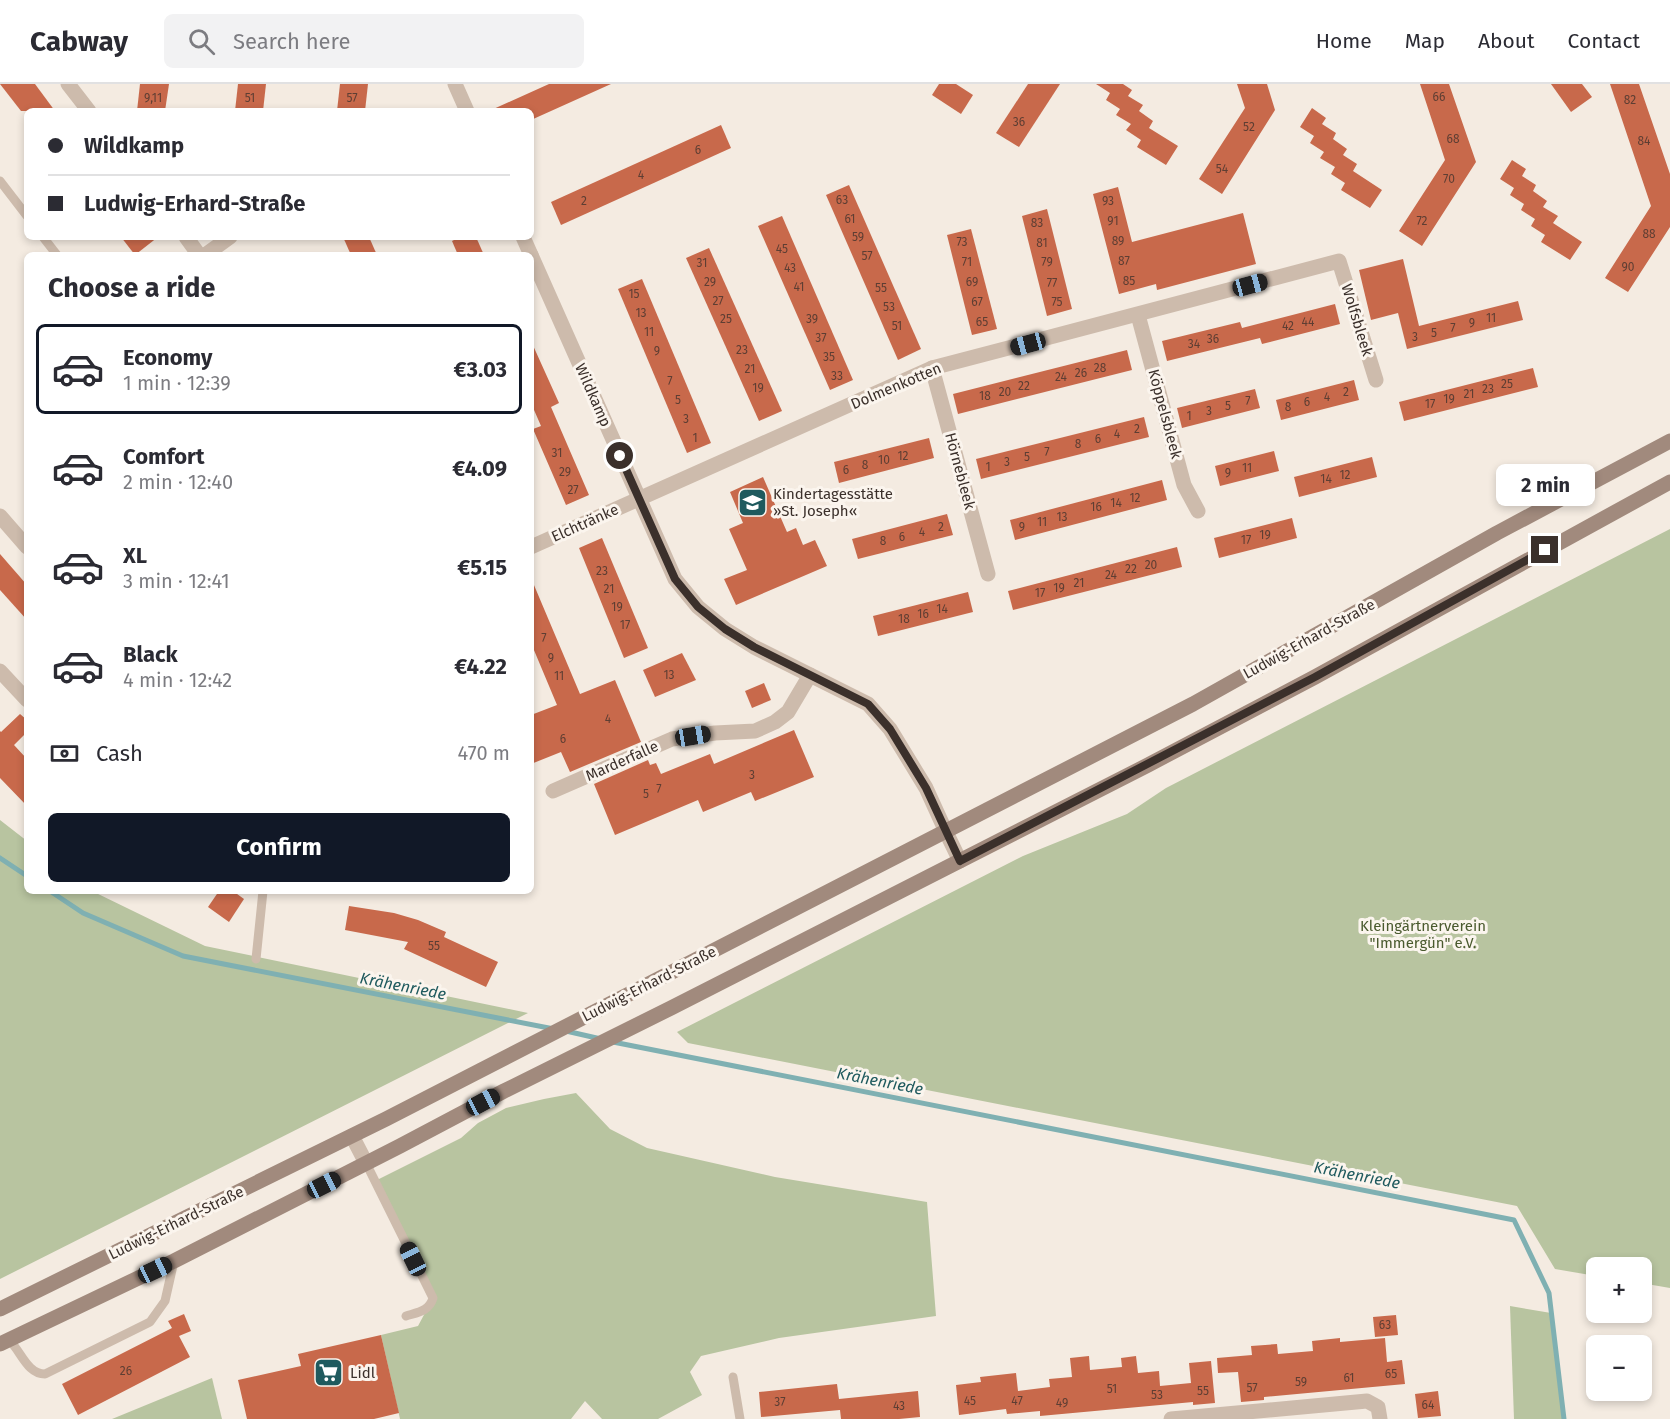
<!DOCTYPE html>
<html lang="en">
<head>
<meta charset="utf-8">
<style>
  body { margin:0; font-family:"Fira Sans",sans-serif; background:#f2f2f3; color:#2b2b33; height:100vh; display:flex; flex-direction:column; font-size:22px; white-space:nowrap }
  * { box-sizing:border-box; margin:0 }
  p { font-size:20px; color:#7c7c81 }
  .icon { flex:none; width:33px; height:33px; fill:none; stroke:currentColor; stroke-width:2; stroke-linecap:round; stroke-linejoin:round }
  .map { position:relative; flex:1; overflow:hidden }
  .side { position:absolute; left:24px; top:168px; width:510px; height:642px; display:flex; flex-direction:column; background:#fff; border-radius:9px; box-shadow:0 3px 9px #0003 }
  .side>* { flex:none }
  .top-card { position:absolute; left:24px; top:24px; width:510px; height:132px; border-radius:9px; box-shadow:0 3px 9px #0003; display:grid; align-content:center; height:132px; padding:0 24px; background:#fff }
  .tools { position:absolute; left:1586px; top:1173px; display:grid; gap:12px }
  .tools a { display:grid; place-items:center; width:66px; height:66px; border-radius:9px; background:#fff; box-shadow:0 3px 9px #0003; font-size:30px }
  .end { position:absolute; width:27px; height:27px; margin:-14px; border:8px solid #3b302b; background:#fff; box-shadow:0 0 0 3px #fff }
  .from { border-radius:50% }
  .bubble { position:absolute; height:42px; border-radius:9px; background:#fff; box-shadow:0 3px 9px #0003; font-size:20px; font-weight:700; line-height:42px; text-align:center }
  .car { position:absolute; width:18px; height:36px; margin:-18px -9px; border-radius:8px; box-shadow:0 0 4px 2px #0007; background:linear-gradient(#222 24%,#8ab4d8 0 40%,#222 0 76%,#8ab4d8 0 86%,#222 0) }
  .top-card b { display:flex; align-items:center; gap:21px; height:57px; font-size:22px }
  .top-card b+b { border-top:2px solid #e1e1e2 }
  .top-card i { width:15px; height:15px; background:#2b2b33 }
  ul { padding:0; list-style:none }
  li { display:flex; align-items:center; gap:18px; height:90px; margin:0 12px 9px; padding:0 12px; border:3px solid transparent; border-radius:9px }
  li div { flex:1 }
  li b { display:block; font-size:22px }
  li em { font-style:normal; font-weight:700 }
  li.selected { border-color:#111827 }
  li>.icon { width:54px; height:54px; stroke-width:1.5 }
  h2 { padding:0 24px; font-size:27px; line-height:72px }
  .pay { display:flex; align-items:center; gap:15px; height:66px; padding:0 24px; font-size:22px }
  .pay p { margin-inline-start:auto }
  .button { display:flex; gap:12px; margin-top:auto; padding:12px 24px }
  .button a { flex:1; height:69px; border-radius:9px; background:#111827; color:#fff; font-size:24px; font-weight:700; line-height:69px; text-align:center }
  header { display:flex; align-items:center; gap:36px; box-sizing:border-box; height:84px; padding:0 30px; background:#fff; border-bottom:2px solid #e1e1e2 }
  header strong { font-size:28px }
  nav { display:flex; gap:33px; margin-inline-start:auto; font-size:21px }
  .search { width:420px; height:54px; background:#f2f2f3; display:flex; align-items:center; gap:15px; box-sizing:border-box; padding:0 21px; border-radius:9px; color:#7c7c81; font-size:22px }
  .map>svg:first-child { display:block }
  .green { fill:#b8c4a0 }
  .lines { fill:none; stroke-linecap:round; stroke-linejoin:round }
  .stream { stroke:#7fb0b2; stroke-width:5 }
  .building { fill:#c8694b }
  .service { stroke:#cdbbac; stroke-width:9 }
  .minor { stroke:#cdbbac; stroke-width:15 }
  .tertiary { stroke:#cdbbac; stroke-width:15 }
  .secondary { stroke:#a18a7d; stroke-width:15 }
  .route { stroke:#3b302b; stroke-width:8 }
  .labels { text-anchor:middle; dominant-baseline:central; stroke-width:6; stroke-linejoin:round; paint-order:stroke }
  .number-label { font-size:12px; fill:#5e3e33 }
  .street-label { font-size:15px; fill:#3b302b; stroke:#fbf5ee }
  .poi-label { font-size:15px; fill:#3b302b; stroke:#fbf5ee; text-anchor:start }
  .park-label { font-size:15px; fill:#4a5a2e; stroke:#fbf5ee }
  .water-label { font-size:16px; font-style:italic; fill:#1f5a5e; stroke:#fbf5ee }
</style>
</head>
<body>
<header>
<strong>Cabway</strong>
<div class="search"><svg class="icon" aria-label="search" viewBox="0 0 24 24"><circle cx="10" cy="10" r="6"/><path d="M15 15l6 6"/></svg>Search here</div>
<nav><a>Home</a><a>Map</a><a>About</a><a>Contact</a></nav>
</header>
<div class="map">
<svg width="1670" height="1335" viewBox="0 0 1670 1335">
  <rect width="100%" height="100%" fill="#f4ebe1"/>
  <!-- green -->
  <g class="green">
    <polygon points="1670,445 1670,1204 1641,1199 1641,1184 1596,1184 1596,1192 1555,1185 1517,1122 688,959 677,948 1023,772 1127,730 1166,704"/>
    <polygon points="0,736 27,757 27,807 92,807 205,862 528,929 0,1195"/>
    <polygon points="576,1009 610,1045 647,1064 775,1093 927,1118 936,1232 779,1254 701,1272 690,1288 702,1311 658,1335 602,1335 585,1317 571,1335 400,1335 381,1251 418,1242 433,1214 375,1097 461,1054 478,1039 506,1024 544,1015"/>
    <polygon points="1510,1222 1551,1229 1564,1335 1514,1335"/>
    <polygon points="212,1294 222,1335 112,1335"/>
  </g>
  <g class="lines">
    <!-- stream -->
    <g class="stream">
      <polyline points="0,774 27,792"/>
      <polyline points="50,807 83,829 183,872 554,945"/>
      <polyline points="566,947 601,955"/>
      <polyline points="613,958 1514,1136 1549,1209 1564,1335"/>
    </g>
  </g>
  <!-- building -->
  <g class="building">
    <polygon points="0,0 35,0 55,27 21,27"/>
    <polygon points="140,0 169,0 165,27 137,27"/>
    <polygon points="238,0 266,0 263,27 235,27"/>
    <polygon points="340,0 368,0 365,27 337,27"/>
    <polygon points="549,0 611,0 531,36 531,27 489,27"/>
    <polygon points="939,0 956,0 973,11 961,30 932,11"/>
    <polygon points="1028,0 1060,0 1019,63 996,49"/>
    <polygon points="1096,0 1123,0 1132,6 1128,12 1143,21 1139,27 1153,37 1149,44 1178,62 1166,81 1137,63 1141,56 1126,46 1131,40 1116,31 1120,25 1106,16 1110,9"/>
    <polygon points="1237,0 1267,0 1275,26 1222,110 1199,95 1245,24"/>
    <polygon points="1420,0 1449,0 1476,78 1422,162 1399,147 1445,76"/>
    <polygon points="1551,0 1582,0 1592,13 1571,28"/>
    <polygon points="1610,0 1639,0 1670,90 1670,143 1628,208 1605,194 1651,122"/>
    <polygon points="1312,24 1326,34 1322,40 1336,49 1333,55 1347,65 1343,71 1357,80 1353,87 1382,106 1370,124 1341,106 1345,99 1331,90 1335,83 1320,74 1324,68 1310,59 1314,52 1300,43"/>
    <polygon points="721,41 731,64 561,141 551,118"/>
    <polygon points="1512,76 1526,85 1522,92 1536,101 1533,107 1547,117 1543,123 1558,132 1553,139 1582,158 1570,176 1541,158 1545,151 1531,142 1535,135 1521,126 1524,120 1510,111 1514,104 1500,95"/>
    <polygon points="849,101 921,265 898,276 826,111"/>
    <polygon points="1118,103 1132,158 1243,129 1256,180 1157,206 1156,200 1119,210 1093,110"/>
    <polygon points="1047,125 1072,225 1047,232 1022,132"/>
    <polygon points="782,132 853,296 830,306 758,142"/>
    <polygon points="971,145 997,245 972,251 947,151"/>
    <polygon points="121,153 158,153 135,171"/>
    <polygon points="343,153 369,153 377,171 351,171"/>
    <polygon points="460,153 476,153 484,171 458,171 452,157"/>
    <polygon points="709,164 782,327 759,337 686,174"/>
    <polygon points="1403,175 1419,242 1518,217 1523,236 1407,265 1398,229 1371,236 1359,186"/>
    <polygon points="642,195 711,359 687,369 618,205"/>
    <polygon points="1335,220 1340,240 1262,260 1260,254 1167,277 1162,257 1240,238 1242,244"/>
    <polygon points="531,257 559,319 551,323 589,411 566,421 533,345 541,342 531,319"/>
    <polygon points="1127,266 1132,286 958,330 953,310"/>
    <polygon points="1533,284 1538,303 1404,337 1399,318"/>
    <polygon points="1354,296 1359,316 1281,336 1276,316"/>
    <polygon points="1255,305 1260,324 1182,344 1177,324"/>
    <polygon points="1144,333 1149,353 981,395 976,375"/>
    <polygon points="929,354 934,374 839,399 834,378"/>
    <polygon points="1274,367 1279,387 1220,402 1215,382"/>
    <polygon points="1372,373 1377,393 1299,413 1294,393"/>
    <polygon points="763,393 787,448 796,444 803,461 815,456 827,482 736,521 724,495 747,486 729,445 743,439 730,408"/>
    <polygon points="1162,396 1167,416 1015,456 1010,436"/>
    <polygon points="947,430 953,451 858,475 852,455"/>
    <polygon points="1292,434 1297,454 1219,474 1214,454"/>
    <polygon points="602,454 648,564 624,574 579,464"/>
    <polygon points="1177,463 1182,483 1013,526 1008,507"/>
    <polygon points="0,470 27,501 27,536 0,506"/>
    <polygon points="531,494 580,610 615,596 641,658 570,688 561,668 531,680 531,631 557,621 531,559"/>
    <polygon points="968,508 973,528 878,552 873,532"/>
    <polygon points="682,569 696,596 655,613 643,586"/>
    <polygon points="764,599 771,616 752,624 745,607"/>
    <polygon points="20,630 27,636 27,648 14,661 27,675 27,722 0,694 0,647 1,648"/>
    <polygon points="794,646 814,693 755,717 751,708 703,728 698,716 615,751 594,700 648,676 650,681 656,679 661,690 710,670 714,680"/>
    <polygon points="219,807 233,807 244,815 229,838 208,823"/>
    <polygon points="349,822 394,829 418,836 446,848 444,853 498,878 486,903 404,865 408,858 345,846"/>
    <polygon points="184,1230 191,1247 179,1252 190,1273 78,1331 62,1300 172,1244 168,1237"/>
    <polygon points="1396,1231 1398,1251 1375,1253 1373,1233"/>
    <polygon points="381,1251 399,1329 374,1335 247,1335 238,1296 301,1282 298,1270"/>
    <polygon points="1340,1254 1340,1258 1385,1254 1387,1278 1402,1276 1405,1300 1264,1313 1264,1316 1241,1318 1238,1288 1218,1289 1217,1274 1252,1271 1251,1262 1277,1260 1278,1270 1313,1267 1312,1257"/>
    <polygon points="1089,1272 1090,1286 1122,1283 1121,1274 1136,1272 1138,1289 1159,1287 1160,1302 1191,1299 1189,1279 1211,1277 1215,1319 1193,1321 1193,1318 1040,1332 1040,1327 1007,1330 1006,1325 959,1331 956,1301 981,1298 980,1293 1016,1289 1018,1307 1050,1303 1049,1295 1072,1293 1070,1274"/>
    <polygon points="837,1300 839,1315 918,1307 920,1333 899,1335 841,1335 840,1326 761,1333 759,1308"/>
    <polygon points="1438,1307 1441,1332 1418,1334 1415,1310"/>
  </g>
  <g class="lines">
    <!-- service -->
    <g class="service">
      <polyline points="0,97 27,132"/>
      <polyline points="43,153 57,171"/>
      <polyline points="256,875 263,807"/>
      <path d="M366,1079l67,135c-4,13 -14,14 -27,18"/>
      <path d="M9,1256c12,11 18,34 36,34l105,-52 15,-21 9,-40"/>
      <polyline points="733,1293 740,1335"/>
    </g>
    <!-- minor -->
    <g class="minor">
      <polyline points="68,0 89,27"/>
      <polyline points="455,0 467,27"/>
      <polyline points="186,153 199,171"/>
      <polyline points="523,153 531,171"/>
      <polyline points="205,171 230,153"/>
      <polyline points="531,171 675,495 698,523 725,545 754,563 868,620 890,645 926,704 946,748"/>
      <polyline points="1138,231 1184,401 1198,427"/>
      <polyline points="932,284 988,490"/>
      <polyline points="0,432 27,463"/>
      <polyline points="531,463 932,284 1339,177 1376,296"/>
      <polyline points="0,587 27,616"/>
      <polyline points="553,707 672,655 715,649 755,647 775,638 788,628 810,591"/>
      <polyline points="1171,1335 1367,1317 1378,1323 1380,1335"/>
    </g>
    <!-- tertiary -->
    <g class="tertiary">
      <polyline points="946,748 960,777"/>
      <polyline points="352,1052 366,1079"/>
    </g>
    <!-- secondary -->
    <g class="secondary">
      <polyline points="0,1225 386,1035 1193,620 1497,449 1670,357"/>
      <polyline points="0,1260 174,1177 400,1062 504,1007 671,924 1148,681 1315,593 1670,398"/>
    </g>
  </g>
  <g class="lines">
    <!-- route -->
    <polyline class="route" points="620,372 675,495 698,523 725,545 754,563 868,620 890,645 926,704 960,777 1315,593 1545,466"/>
  </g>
  <!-- icons -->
  <defs>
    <symbol id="school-square" viewBox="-11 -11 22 22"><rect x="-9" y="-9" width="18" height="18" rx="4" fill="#1f5a5e" stroke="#fbf5ee"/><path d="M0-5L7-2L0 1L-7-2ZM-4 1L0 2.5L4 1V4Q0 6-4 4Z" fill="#fff"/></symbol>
    <symbol id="supermarket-square" viewBox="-11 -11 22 22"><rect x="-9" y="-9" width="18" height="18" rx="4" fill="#1f5a5e" stroke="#fbf5ee"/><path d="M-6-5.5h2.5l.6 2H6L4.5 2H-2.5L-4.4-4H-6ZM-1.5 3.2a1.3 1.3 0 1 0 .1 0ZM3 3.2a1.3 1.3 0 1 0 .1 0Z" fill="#fff"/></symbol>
  </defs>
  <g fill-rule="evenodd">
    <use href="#school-square" x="736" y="402" width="33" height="33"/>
    <use href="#supermarket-square" x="312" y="1272" width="33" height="33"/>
  </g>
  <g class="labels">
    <!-- number labels -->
    <g class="number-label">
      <text x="1439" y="13">66</text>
      <text x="153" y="14">9,11</text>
      <text x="250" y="14">51</text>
      <text x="352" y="14">57</text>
      <text x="1630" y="16">82</text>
      <text x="1019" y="38">36</text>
      <text x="1249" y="43">52</text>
      <text x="1453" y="55">68</text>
      <text x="1644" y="57">84</text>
      <text x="698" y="66">6</text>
      <text x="1222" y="85">54</text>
      <text x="641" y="91">4</text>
      <text x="1449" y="95">70</text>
      <text x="842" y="116">63</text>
      <text x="584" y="117">2</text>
      <text x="1108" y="117">93</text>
      <text x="850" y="135">61</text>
      <text x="1113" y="137">91</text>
      <text x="1422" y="137">72</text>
      <text x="1037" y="139">83</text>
      <text x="1649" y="150">88</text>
      <text x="858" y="153">59</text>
      <text x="1118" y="157">89</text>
      <text x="962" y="158">73</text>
      <text x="1042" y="159">81</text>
      <text x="782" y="165">45</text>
      <text x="867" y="172">57</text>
      <text x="1124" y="177">87</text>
      <text x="967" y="178">71</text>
      <text x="1047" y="178">79</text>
      <text x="702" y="179">31</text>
      <text x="1628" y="183">90</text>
      <text x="790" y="184">43</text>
      <text x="1129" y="197">85</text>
      <text x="710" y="198">29</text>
      <text x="972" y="198">69</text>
      <text x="1052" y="199">77</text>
      <text x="799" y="203">41</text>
      <text x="881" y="204">55</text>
      <text x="634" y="210">15</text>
      <text x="718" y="217">27</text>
      <text x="977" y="218">67</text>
      <text x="1057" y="218">75</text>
      <text x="889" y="223">53</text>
      <text x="641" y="229">13</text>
      <text x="1491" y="234">11</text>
      <text x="726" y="235">25</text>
      <text x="812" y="235">39</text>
      <text x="982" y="238">65</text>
      <text x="1308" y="238">44</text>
      <text x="1472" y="239">9</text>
      <text x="897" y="242">51</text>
      <text x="1288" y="242">42</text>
      <text x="1453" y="244">7</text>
      <text x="649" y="248">11</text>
      <text x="1434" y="249">5</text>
      <text x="1415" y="253">3</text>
      <text x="821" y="254">37</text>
      <text x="1213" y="255">36</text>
      <text x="1194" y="260">34</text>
      <text x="742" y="266">23</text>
      <text x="657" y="267">9</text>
      <text x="829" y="273">35</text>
      <text x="1100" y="284">28</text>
      <text x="750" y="285">21</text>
      <text x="1081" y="289">26</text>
      <text x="837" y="292">33</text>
      <text x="1061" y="293">24</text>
      <text x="670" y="297">7</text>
      <text x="1507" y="300">25</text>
      <text x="1024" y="302">22</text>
      <text x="758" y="304">19</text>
      <text x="1488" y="305">23</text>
      <text x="1005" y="308">20</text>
      <text x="1346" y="308">2</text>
      <text x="1469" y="310">21</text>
      <text x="985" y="312">18</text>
      <text x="1327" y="313">4</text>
      <text x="1449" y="315">19</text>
      <text x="678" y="316">5</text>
      <text x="1248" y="317">7</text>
      <text x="1307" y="318">6</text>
      <text x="1430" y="320">17</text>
      <text x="1228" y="322">5</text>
      <text x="1288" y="323">8</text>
      <text x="1209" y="327">3</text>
      <text x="1189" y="332">1</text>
      <text x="686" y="335">3</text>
      <text x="1137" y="345">2</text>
      <text x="1117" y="350">4</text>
      <text x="695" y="354">1</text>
      <text x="1098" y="355">6</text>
      <text x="1078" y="360">8</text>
      <text x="1047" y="368">7</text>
      <text x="557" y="369">31</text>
      <text x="903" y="372">12</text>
      <text x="1027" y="373">5</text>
      <text x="884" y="376">10</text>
      <text x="1007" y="378">3</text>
      <text x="865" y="381">8</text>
      <text x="988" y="383">1</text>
      <text x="1247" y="384">11</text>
      <text x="846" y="386">6</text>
      <text x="565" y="388">29</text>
      <text x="1228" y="389">9</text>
      <text x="1345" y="391">12</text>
      <text x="1326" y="395">14</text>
      <text x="573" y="406">27</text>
      <text x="1135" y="414">12</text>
      <text x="1116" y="419">14</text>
      <text x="1096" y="423">16</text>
      <text x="1062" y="433">13</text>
      <text x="1042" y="438">11</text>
      <text x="941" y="443">2</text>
      <text x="1022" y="443">9</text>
      <text x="922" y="448">4</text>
      <text x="1265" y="451">19</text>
      <text x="902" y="453">6</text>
      <text x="1246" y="456">17</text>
      <text x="883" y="457">8</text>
      <text x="1151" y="481">20</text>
      <text x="1131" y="485">22</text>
      <text x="602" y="487">23</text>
      <text x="1111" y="491">24</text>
      <text x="1079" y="499">21</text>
      <text x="1059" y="504">19</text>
      <text x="609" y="505">21</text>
      <text x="1040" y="509">17</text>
      <text x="617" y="523">19</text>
      <text x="942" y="525">14</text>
      <text x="923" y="530">16</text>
      <text x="904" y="535">18</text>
      <text x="625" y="541">17</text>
      <text x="544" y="554">7</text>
      <text x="551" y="574">9</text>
      <text x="669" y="591">13</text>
      <text x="559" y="592">11</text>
      <text x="608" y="635">4</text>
      <text x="563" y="655">6</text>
      <text x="752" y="691">3</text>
      <text x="659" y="705">7</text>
      <text x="646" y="710">5</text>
      <text x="434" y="862">55</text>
      <text x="1385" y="1241">63</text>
      <text x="126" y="1287">26</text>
      <text x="1391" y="1290">65</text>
      <text x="1349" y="1294">61</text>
      <text x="1301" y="1298">59</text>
      <text x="1252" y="1304">57</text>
      <text x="1112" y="1305">51</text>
      <text x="1203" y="1307">55</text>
      <text x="1157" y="1311">53</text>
      <text x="970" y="1317">45</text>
      <text x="1017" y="1317">47</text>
      <text x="780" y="1318">37</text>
      <text x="1062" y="1319">49</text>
      <text x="1428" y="1321">64</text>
      <text x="899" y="1322">43</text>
    </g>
    <!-- street labels -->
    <g class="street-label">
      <text transform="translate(1357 236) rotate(73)">Wolfsbleek</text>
      <text transform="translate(896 302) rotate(-23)">Dolmenkotten</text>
      <text transform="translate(593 311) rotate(66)">Wildkamp</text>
      <text transform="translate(1165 330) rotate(75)">Köppelsbleek</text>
      <text transform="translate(960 387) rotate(75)">Hörnebleek</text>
      <text transform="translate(585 439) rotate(-24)">Elchtränke</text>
      <text transform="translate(1309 555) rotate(-29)">Ludwig-Erhard-Straße</text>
      <text transform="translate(622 677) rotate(-24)">Marderfalle</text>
      <text transform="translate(649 900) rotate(-27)">Ludwig-Erhard-Straße</text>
      <text transform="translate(176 1139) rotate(-26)">Ludwig-Erhard-Straße</text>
    </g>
    <!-- poi labels -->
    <g class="poi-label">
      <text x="773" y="410">Kindertagesstätte<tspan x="773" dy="17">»St. Joseph«</tspan></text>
      <text x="350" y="1289">Lidl</text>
    </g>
    <!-- park labels -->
    <g class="park-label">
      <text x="1423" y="842">Kleingärtnerverein<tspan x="1423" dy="17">"Immergün" e.V.</tspan></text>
    </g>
    <!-- water labels -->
    <g class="water-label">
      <text transform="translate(403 902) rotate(11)">Krähenriede</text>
      <text transform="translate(880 997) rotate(11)">Krähenriede</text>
      <text transform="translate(1357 1091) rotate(11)">Krähenriede</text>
    </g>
  </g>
</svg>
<div class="tools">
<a>+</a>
<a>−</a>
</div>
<i class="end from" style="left:620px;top:372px"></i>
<i class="end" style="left:1545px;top:466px"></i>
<div class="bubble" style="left:1496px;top:380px;width:99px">2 min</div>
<i class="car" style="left:1250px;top:201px;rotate:75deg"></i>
<i class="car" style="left:1028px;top:260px;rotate:255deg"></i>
<i class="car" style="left:693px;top:652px;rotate:81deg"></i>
<i class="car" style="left:483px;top:1018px;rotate:62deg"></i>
<i class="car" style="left:324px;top:1101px;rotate:63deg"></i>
<i class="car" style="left:413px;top:1175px;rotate:334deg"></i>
<i class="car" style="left:155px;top:1186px;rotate:65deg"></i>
<div class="top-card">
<b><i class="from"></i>Wildkamp</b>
<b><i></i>Ludwig-Erhard-Straße</b>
</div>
<section class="side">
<h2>Choose a ride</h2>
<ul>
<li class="selected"><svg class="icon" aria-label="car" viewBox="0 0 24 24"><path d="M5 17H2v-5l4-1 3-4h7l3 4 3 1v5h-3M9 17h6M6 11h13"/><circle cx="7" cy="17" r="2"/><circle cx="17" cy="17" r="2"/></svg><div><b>Economy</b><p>1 min · 12:39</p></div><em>€3.03</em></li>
<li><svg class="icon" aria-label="car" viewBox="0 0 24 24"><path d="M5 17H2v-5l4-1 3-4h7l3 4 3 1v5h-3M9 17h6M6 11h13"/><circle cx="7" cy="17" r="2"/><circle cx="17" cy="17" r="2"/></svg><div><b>Comfort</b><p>2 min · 12:40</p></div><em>€4.09</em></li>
<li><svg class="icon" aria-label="car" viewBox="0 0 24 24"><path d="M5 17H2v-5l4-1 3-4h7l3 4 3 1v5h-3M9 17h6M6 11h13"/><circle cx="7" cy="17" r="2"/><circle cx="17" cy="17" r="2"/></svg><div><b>XL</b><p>3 min · 12:41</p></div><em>€5.15</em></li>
<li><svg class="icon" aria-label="car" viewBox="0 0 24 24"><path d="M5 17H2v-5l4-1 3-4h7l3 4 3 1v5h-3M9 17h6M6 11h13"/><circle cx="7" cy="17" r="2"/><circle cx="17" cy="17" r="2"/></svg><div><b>Black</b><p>4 min · 12:42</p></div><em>€4.22</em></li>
</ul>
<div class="pay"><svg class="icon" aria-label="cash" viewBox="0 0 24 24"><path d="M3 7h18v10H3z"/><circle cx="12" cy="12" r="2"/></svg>Cash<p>470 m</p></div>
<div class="button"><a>Confirm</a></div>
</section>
</div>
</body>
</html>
